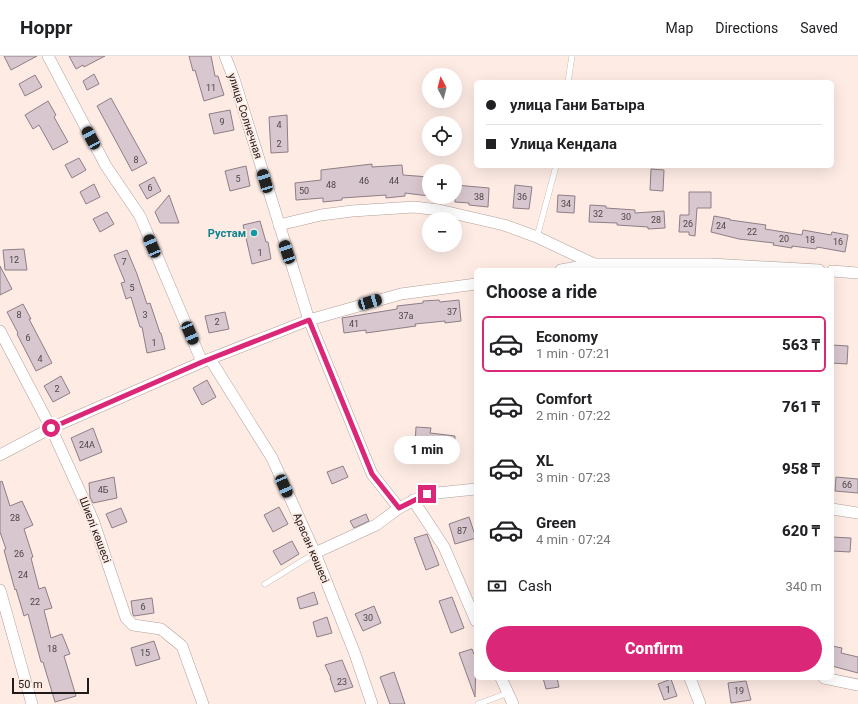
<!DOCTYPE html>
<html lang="en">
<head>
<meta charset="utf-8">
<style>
  body { margin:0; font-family:Roboto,sans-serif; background:#f2f2f2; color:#202124; height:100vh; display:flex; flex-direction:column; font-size:15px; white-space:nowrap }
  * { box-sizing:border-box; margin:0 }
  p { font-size:13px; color:#757577 }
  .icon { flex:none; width:22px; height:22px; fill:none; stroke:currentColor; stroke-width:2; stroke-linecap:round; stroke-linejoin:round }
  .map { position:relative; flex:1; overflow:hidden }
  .drawer { position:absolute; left:474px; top:212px; width:360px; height:412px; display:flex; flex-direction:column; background:#fff; border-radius:6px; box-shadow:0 4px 16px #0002 }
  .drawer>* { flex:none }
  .hud { position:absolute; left:474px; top:24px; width:360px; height:88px; border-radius:6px; box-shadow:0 4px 16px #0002; display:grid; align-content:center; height:88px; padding:0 12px; background:#fff }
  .needle { width:26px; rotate:353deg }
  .buttons { position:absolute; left:422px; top:12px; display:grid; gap:8px }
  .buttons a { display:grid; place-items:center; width:40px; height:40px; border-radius:50%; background:#fff; box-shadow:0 4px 16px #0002; font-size:20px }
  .scale { position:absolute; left:12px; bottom:10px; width:77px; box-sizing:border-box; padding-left:4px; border:2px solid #201a18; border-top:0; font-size:11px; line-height:14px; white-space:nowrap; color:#201a18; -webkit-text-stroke:3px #fdebe4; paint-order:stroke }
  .end { position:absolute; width:18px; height:18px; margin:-9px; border:5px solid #db2777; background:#fff; box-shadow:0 0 0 2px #fff }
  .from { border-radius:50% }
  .bubble { position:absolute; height:28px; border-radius:14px; background:#fff; box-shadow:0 4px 16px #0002; font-size:13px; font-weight:800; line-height:28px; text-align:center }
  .car { position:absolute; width:12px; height:24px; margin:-12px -6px; border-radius:5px; box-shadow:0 0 3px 1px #0007; background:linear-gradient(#222 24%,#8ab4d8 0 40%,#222 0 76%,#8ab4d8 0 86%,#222 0) }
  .hud b { display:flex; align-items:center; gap:14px; height:38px; font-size:15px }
  .hud b+b { border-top:1px solid #e0e0e0 }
  .hud i { width:10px; height:10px; background:#202124 }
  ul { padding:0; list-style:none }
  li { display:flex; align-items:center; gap:12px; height:56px; margin:0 8px 6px; padding:0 4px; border:2px solid transparent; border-radius:6px }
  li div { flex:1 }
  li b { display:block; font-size:15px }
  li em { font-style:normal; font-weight:800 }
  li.selected { border-color:#db2777 }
  li>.icon { width:36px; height:36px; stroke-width:1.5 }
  h2 { padding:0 12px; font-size:18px; line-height:48px }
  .pay { display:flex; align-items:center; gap:10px; height:44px; padding:0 12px; font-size:15px }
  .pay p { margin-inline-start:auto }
  .cta { display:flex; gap:8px; margin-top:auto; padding:8px 12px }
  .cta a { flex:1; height:46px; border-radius:24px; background:#db2777; color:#fff; font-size:16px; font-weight:800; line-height:46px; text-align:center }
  header { display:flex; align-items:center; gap:24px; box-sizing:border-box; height:56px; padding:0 20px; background:#fff; border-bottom:1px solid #e0e0e0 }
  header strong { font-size:19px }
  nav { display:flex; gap:22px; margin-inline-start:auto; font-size:14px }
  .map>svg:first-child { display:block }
  .building { fill:#d8c7cf; stroke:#8e7e85 }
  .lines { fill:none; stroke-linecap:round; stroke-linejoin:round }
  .service-casing { stroke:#b1a09a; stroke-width:6 }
  .minor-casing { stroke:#b1a09a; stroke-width:12 }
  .service { stroke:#fff; stroke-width:5.5 }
  .minor { stroke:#fff; stroke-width:11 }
  .route { stroke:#db2777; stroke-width:5 }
  .culture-dot { fill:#0f9aa8; stroke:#fdebe4; stroke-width:1.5 }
  .labels { text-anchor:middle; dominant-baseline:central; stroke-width:3.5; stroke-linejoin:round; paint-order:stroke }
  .number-label { font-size:9px; fill:#4e4546 }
  .street-label { font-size:11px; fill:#201a18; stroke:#fdebe4 }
  .culture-label { font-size:11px; font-weight:bold; fill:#0d838f; stroke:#fdebe4; text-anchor:end }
</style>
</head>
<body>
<header>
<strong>Hoppr</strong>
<nav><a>Map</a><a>Directions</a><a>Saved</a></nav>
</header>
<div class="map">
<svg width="858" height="648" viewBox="0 0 858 648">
  <rect width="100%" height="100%" fill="#fdebe4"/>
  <!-- building -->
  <g class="building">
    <polygon points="4,0 37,0 11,14"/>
    <polygon points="69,0 105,0 84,11 83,9 76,13"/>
    <polygon points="189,0 211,0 215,20 218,20 224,39 204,45 195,14 193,15"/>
    <polygon points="94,18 99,28 87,34 83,25"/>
    <polygon points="35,19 42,31 25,40 19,28"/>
    <polygon points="111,42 147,107 132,115 97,50"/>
    <polygon points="48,45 56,59 54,61 68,86 53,94 39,69 33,73 25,59"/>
    <polygon points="230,54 234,74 214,78 209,58"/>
    <polygon points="287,59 288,96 271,97 269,61"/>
    <polygon points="79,102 86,114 72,122 65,109"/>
    <polygon points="372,108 372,111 402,109 403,119 429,121 429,140 405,137 405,140 386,142 386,139 342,142 342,144 323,146 323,142 296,144 295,127 321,124 321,114"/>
    <polygon points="246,110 250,130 230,135 225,115"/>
    <polygon points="651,113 664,114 663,135 650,134"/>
    <polygon points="154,121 161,135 147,143 139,129"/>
    <polygon points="94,128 100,141 86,148 80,136"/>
    <polygon points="455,129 489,132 488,151 469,149 469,147 455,146"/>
    <polygon points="515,129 532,131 529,153 513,152"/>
    <polygon points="689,136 711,136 711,152 697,152 695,180 689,179 689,176 679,176 680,159 689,159"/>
    <polygon points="169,139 179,167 160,167 155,156"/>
    <polygon points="558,139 575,140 574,157 557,156"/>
    <polygon points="590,149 606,150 606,152 635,154 635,157 664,155 665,172 648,173 648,171 617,169 617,167 589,166"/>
    <polygon points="107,156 114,168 100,176 93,163"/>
    <polygon points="714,160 730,163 730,164 766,169 765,173 802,179 803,174 831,179 832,176 848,179 845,196 817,191 816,193 792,190 792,192 773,189 774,187 739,183 711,176"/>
    <polygon points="260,165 266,186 268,186 271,203 252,208 243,169"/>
    <polygon points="24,193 27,214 5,214 3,194"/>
    <polygon points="127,194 137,218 147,248 150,247 160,277 161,277 165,293 147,297 142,271 140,271 131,241 126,243 121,227 125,226 114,199"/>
    <polygon points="0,210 12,233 0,239"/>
    <polygon points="439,244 440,246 459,244 461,265 445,267 445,265 415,268 416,270 366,277 366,274 344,277 342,262 397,253 397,250 423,247 423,245"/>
    <polygon points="23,248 31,263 29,263 52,307 36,315 17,278 18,277 7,256"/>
    <polygon points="225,256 229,273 209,277 205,260"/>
    <polygon points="832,289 848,290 847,308 832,307"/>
    <polygon points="61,320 70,337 53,346 44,330"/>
    <polygon points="207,324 216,341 202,349 193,332"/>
    <polygon points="416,371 431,372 430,377 455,380 454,394 436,392 437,389 415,388"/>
    <polygon points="93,372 102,396 80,405 71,382"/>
    <polygon points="343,410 348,421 332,428 327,416"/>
    <polygon points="114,421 117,442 93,447 90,441 89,427"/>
    <polygon points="836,421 858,423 858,437 835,435"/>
    <polygon points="2,425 10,450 22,445 33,469 24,473 33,501 31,502 39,533 45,531 52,552 44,554 51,582 62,578 70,598 64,600 76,640 55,646 43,606 41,606 28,558 24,560 16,533 15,534 4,494 6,493 0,476 0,426"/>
    <polygon points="279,451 288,468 273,476 264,459"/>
    <polygon points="121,452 127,466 112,472 106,458"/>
    <polygon points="366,458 369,465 354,472 350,465"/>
    <polygon points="469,461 476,482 455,488 449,468"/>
    <polygon points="427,478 439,509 426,514 414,482"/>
    <polygon points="832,481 851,482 850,496 832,495"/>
    <polygon points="292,485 299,498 281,509 273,495"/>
    <polygon points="314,536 318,548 300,553 297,542"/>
    <polygon points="452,541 464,572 451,577 439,545"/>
    <polygon points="152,542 154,557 134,560 133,559 131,545"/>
    <polygon points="374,550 381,567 363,575 355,558"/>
    <polygon points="327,561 332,577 317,581 313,566"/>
    <polygon points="154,585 160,603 136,610 131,592"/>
    <polygon points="832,590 842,592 841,597 858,601 858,617 832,610"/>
    <polygon points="472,593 476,603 475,641 459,597"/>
    <polygon points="342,604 353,631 335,636 330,622 331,622 325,609"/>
    <polygon points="394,616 405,648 390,648 380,621"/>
    <polygon points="543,622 557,622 559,631 546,633"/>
    <polygon points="671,623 677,640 664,644 658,628"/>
    <polygon points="746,625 751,644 731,647 728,627"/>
  </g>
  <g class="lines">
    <defs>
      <g id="service">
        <polyline points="568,26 572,0"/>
        <polyline points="537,181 556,110"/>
        <polyline points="265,528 315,497"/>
        <polyline points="478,648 508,637"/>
      </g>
      <g id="minor">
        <polyline points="48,0 106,110 140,160 202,306"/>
        <polyline points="225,0 234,23 309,264 372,418 399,452"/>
        <polyline points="279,169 321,159 352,155 414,151 439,154 504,169 537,181 594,208"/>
        <polyline points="561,214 594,208 711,208 819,214"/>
        <polyline points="832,215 858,217"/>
        <polyline points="0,275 51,372 93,464 126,562 133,569 161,573 182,590 203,648"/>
        <polyline points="210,303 272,402 315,497 355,598 372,648"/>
        <polyline points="0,399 51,372 202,306 309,264 401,238 476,228"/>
        <polyline points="413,444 444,491 476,565"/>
        <polyline points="832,453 858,457"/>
        <polyline points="315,497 376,469 399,452 427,438 476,433"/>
        <polyline points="0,534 32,648"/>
        <polyline points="501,622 513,648"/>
        <polyline points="690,622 700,648"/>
        <polyline points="824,622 858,629"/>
      </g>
    </defs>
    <!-- service casing -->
    <use href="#service" class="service-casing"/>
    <!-- minor casing -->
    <use href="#minor" class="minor-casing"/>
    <!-- service -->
    <use href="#service" class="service"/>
    <!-- minor -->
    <use href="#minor" class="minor"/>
  </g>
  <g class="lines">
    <!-- route -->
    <polyline class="route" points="51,372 202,306 309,264 372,418 399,452 427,438"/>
  </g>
  <!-- markers -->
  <circle class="culture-dot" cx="254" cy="177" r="4"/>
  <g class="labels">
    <!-- number labels -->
    <g class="number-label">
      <text x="211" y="32">11</text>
      <text x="222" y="66">9</text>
      <text x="279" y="69">4</text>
      <text x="279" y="88">2</text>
      <text x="136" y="104">8</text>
      <text x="238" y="123">5</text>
      <text x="364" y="125">46</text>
      <text x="394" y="125">44</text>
      <text x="331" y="129">48</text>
      <text x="150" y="132">6</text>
      <text x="304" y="135">50</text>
      <text x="479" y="141">38</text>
      <text x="522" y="141">36</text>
      <text x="566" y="148">34</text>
      <text x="598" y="158">32</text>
      <text x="626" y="161">30</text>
      <text x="656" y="164">28</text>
      <text x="688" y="168">26</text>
      <text x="721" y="170">24</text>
      <text x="752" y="176">22</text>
      <text x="784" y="183">20</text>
      <text x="810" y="184">18</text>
      <text x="838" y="186">16</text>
      <text x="260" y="197">1</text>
      <text x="14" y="204">12</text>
      <text x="124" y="206">7</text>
      <text x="132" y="232">5</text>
      <text x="452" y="256">37</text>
      <text x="19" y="259">8</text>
      <text x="145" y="259">3</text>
      <text x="406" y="260">37а</text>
      <text x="217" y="266">2</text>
      <text x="354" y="268">41</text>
      <text x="28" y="282">6</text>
      <text x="154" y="287">1</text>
      <text x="40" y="303">4</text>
      <text x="57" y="333">2</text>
      <text x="87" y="389">24А</text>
      <text x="847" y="429">66</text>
      <text x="103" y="434">4Б</text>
      <text x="15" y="462">28</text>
      <text x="462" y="475">87</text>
      <text x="19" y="498">26</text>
      <text x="23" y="519">24</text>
      <text x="35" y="546">22</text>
      <text x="143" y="551">6</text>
      <text x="368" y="562">30</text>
      <text x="52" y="593">18</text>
      <text x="145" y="597">15</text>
      <text x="342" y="626">23</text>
      <text x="668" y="634">1</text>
      <text x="739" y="635">19</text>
    </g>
    <!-- street labels -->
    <g class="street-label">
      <text transform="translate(245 60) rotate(72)">улица Солнечная</text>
      <text transform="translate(95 474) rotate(69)">Шиелі көшесі</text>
      <text transform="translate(311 492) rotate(67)">Арасан көшесі</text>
    </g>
    <!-- culture labels -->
    <g class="culture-label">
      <text x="246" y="177">Рустам</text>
    </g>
  </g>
</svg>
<div class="buttons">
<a><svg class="needle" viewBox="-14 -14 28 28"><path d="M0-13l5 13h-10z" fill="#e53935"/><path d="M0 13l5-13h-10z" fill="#757577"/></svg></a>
<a><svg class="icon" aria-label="locate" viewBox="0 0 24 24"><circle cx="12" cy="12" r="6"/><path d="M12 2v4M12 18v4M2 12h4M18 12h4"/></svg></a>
<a>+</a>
<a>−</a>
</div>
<div class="scale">50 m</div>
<i class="end from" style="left:51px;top:372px"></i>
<i class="end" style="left:427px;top:438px"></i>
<div class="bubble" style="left:394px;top:380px;width:66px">1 min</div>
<i class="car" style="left:91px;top:82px;rotate:332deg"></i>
<i class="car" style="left:265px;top:125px;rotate:343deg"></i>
<i class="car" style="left:152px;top:190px;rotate:337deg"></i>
<i class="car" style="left:287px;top:196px;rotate:342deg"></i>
<i class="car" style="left:370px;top:246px;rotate:74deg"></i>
<i class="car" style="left:190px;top:277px;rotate:157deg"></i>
<i class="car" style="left:284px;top:430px;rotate:156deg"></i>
<div class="hud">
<b><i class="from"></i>улица Гани Батыра</b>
<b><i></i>Улица Кендала</b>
</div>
<section class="drawer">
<h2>Choose a ride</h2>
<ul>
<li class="selected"><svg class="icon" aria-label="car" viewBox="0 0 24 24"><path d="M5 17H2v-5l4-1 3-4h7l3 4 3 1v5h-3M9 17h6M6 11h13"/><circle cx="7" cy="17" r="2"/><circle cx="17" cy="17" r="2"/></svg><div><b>Economy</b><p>1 min · 07:21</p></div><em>563 ₸</em></li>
<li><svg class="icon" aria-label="car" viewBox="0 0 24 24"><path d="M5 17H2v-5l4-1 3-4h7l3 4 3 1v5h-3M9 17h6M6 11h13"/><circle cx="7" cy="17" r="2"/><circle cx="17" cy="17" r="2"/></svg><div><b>Comfort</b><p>2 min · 07:22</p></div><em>761 ₸</em></li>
<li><svg class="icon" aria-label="car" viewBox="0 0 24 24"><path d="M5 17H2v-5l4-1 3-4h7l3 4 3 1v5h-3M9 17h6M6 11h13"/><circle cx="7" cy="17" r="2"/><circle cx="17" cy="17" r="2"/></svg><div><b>XL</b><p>3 min · 07:23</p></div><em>958 ₸</em></li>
<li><svg class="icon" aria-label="car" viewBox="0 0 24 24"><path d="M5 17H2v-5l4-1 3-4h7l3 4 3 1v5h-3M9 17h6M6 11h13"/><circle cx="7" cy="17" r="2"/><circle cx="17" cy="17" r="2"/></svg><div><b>Green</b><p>4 min · 07:24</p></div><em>620 ₸</em></li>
</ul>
<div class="pay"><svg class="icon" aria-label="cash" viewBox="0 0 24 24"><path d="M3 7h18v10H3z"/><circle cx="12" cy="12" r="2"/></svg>Cash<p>340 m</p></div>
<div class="cta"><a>Confirm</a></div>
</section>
</div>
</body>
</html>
